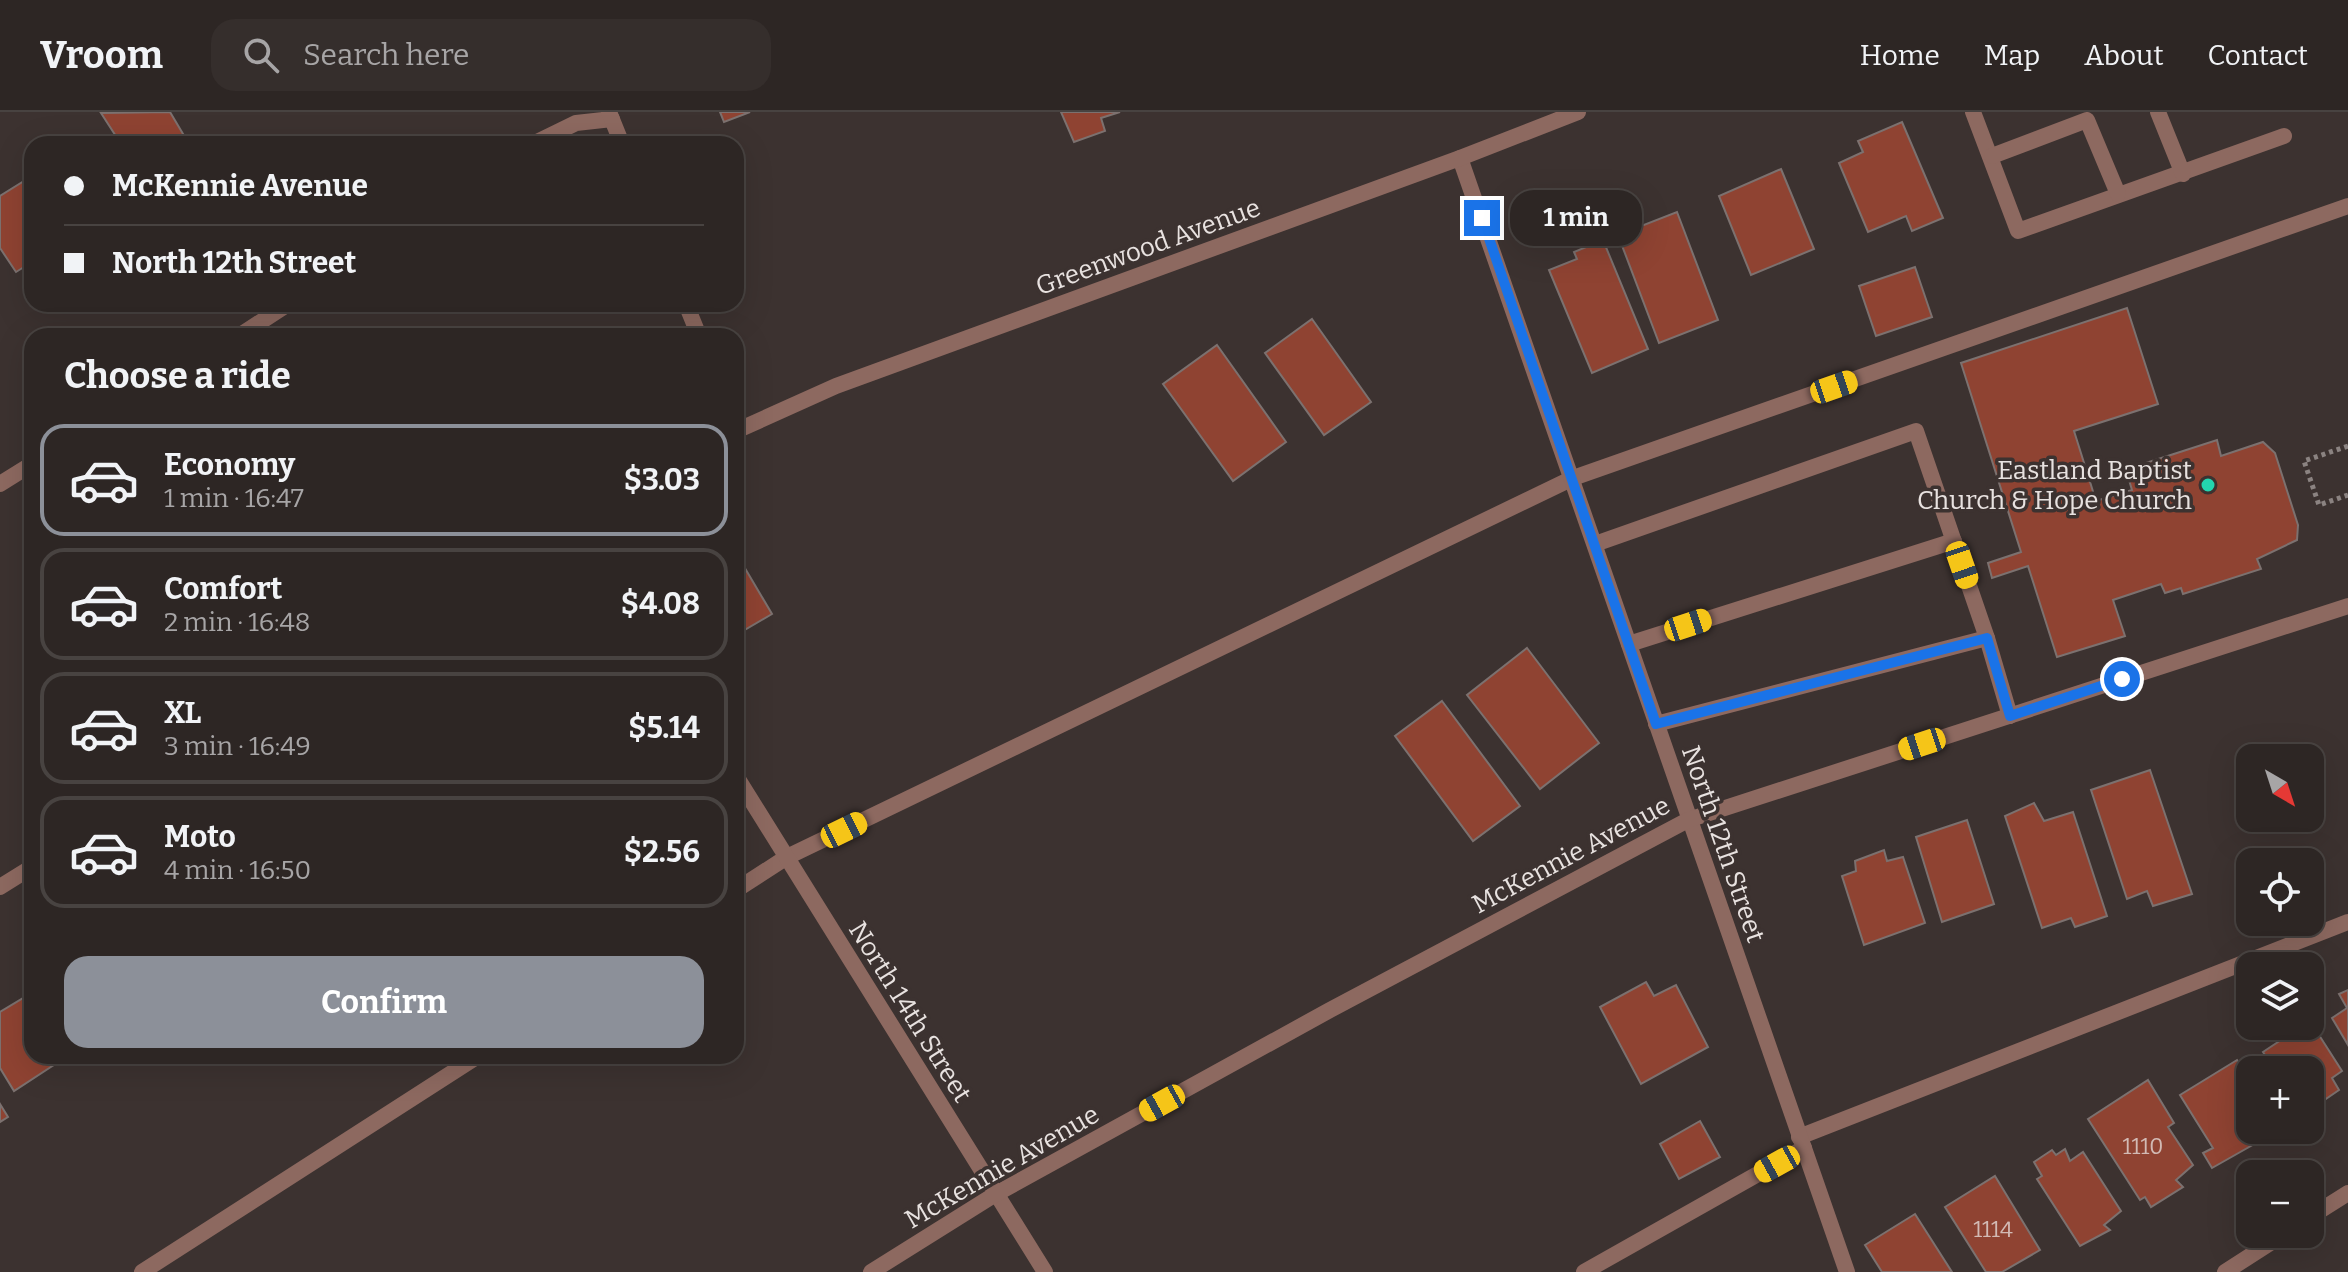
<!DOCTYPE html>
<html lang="en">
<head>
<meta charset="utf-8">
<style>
  body { margin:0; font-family:Bitter,serif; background:#352e2c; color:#f1f3f6; height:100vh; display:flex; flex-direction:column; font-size:30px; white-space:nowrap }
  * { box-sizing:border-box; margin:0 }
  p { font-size:26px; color:#a7a5a6 }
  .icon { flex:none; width:44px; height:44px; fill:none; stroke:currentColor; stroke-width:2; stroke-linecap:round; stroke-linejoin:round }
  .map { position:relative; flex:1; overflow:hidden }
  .side { position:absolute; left:24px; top:216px; width:720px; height:736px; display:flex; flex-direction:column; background:#2d2624; border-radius:24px; box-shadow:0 8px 32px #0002,0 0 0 2px #484341 }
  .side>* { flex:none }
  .top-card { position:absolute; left:24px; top:24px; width:720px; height:176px; border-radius:24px; box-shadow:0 8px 32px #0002,0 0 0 2px #484341; display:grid; align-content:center; height:176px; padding:0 40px; background:#2d2624 }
  .needle { width:52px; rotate:141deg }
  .tools { position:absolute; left:2236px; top:632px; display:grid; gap:16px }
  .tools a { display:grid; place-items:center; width:88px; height:88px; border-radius:16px; background:#2d2624; box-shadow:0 8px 32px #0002,0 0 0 2px #484341; font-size:40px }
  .end { position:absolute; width:36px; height:36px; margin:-18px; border:10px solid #1a73e8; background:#fff; box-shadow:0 0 0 4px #fff }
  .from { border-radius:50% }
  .bubble { position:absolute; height:56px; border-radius:24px; background:#2d2624; box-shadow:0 8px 32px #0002,0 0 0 2px #484341; font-size:26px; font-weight:700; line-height:56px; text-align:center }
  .car { position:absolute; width:24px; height:48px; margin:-24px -12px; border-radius:10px; box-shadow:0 0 6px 2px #0007; background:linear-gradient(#f5c518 24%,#345 0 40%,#f5c518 0 76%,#345 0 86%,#f5c518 0) }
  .top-card b { display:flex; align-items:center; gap:28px; height:76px; font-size:30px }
  .top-card b+b { border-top:2px solid #484341 }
  .top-card i { width:20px; height:20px; background:#f1f3f6 }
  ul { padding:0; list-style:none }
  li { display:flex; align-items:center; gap:24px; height:112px; margin:0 16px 12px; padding:0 24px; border:4px solid #484341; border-radius:24px }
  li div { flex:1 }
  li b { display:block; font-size:30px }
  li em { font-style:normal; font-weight:700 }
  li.active { border-color:#8c9099 }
  li>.icon { width:72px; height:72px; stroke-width:1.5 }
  h2 { padding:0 40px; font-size:36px; line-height:96px }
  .primary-button { display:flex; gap:16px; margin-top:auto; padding:16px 40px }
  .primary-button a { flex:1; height:92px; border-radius:24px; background:#8c9099; color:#fff; font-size:32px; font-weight:700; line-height:92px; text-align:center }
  header { display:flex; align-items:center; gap:48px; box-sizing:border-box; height:112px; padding:0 40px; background:#2d2624; border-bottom:2px solid #484341 }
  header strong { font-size:38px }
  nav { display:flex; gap:44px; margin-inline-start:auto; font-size:28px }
  .search { width:560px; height:72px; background:#352e2c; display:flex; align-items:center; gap:20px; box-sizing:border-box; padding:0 28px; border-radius:24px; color:#a7a5a6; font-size:30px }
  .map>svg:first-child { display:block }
  .building { fill:#8f4332; stroke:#7c716f; stroke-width:2 }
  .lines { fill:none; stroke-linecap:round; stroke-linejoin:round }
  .path { stroke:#8b8381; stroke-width:5; stroke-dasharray:4 4; stroke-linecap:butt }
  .service { stroke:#8d6960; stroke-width:16 }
  .minor { stroke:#8d6960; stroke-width:16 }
  .tertiary { stroke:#8d6960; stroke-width:16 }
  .route { stroke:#1a73e8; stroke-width:10 }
  .poi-dot { fill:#23d5af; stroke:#3c3230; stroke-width:3 }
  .labels { text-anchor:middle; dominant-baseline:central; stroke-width:7; stroke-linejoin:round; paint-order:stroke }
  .number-label { font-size:22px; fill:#d2bab4 }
  .street-label { font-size:26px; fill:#e8e2e0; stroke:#3c3230 }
  .poi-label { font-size:26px; fill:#e8e2e0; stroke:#3c3230; text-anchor:end }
</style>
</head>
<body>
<header>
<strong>Vroom</strong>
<div class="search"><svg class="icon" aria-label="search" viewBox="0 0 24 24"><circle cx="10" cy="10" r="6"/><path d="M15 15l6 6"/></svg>Search here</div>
<nav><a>Home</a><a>Map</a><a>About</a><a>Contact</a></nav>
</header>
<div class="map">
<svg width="2348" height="1160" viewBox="0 0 2348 1160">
  <rect width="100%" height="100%" fill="#3c3230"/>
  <!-- building -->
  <g class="building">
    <polygon points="170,0 189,32 121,32 101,1"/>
    <polygon points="720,0 750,0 724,10"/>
    <polygon points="1061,0 1120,0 1101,6 1105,19 1074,30"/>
    <polygon points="1902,10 1943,106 1912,119 1906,104 1868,120 1839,51 1863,40 1858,29"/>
    <polygon points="1781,57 1814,137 1751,163 1719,84"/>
    <polygon points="32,64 32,150 16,160 0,136 0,84"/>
    <polygon points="1677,100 1718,208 1659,231 1618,123"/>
    <polygon points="1603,128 1648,237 1592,261 1549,158 1577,147 1574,140"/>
    <polygon points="1915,155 1932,205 1876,224 1859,174"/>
    <polygon points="2127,196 2158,292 2074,319 2096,389 2132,378 2129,368 2147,363 2143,352 2217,328 2221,344 2263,330 2275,341 2298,413 2297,428 2257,447 2261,457 2183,482 2181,476 2165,481 2161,472 2113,488 2125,524 2057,545 2028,454 1992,466 1988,451 2021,440 1961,251"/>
    <polygon points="1312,207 1371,290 1324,323 1265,241"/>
    <polygon points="1217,233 1286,330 1233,369 1163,272"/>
    <polygon points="736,441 772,502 736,523"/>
    <polygon points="1527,536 1599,631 1540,677 1467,583"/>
    <polygon points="1442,589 1520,694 1473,729 1395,624"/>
    <polygon points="2150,658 2192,782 2153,794 2147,779 2127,787 2091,678"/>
    <polygon points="2034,691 2044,709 2073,700 2107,804 2075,815 2071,806 2042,816 2005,704"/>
    <polygon points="1967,708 1994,792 1942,810 1916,725"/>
    <polygon points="1884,738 1887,749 1903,745 1925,811 1864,833 1842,764 1856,759 1855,749"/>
    <polygon points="1646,870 1654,884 1676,873 1708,935 1641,972 1600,895"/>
    <polygon points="2348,878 2348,933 2332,906 2347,896 2339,882"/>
    <polygon points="25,885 32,897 32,944 61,944 63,947 14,979 0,956 0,900"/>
    <polygon points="2310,909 2342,959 2332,966 2339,978 2314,995 2310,989 2310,958 2275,958 2263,940 2302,914 2310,914"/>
    <polygon points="2237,948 2250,969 2250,1018 2279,1018 2212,1056 2203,1041 2213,1036 2180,983"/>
    <polygon points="2148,968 2174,1011 2168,1015 2193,1053 2176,1068 2183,1075 2151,1095 2145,1085 2140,1088 2088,1007"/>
    <polygon points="0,992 8,1005 0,1010"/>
    <polygon points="1700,1009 1720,1045 1679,1067 1660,1032"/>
    <polygon points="2065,1037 2070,1049 2083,1040 2121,1099 2104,1113 2110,1118 2080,1134 2037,1067 2042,1064 2034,1050 2052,1038 2056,1043"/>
    <polygon points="1995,1064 2040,1138 2002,1160 1986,1160 1945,1095"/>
    <polygon points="1915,1102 1952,1160 1882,1160 1865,1133"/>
  </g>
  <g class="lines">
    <!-- path -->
    <polyline class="path" points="2348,334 2304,349 2319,393 2348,383"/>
    <!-- service -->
    <g class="service">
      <polyline points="1973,0 2018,119 2284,24"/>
      <polyline points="2158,0 2183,62"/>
      <polyline points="533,32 576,11 612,7"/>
      <polyline points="1992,44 2087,8 2118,82"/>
      <polyline points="239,224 288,192"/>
      <polyline points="0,372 32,352"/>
      <polyline points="1595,432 1916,319 1987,526"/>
      <polyline points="1629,532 1954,429"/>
      <polyline points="1656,612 1987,526 2010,604"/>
      <polyline points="736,778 787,745 1573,366 2348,94"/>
      <polyline points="1799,1025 2348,810"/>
      <polyline points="142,1160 478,944"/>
      <polyline points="1584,1160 1804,1036"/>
    </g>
    <!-- minor -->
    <g class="minor">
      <polyline points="609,0 622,32"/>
      <polyline points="1460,46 1847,1160"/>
      <polyline points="686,192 699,224"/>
      <polyline points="736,664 1045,1160"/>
      <polyline points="2310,1105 2348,1081"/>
      <polyline points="871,1160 994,1083 1330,898 1688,708 2348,494"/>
      <polyline points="2225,1160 2284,1122"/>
    </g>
    <!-- tertiary -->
    <g class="tertiary">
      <polyline points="736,319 836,274 1460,46 1578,0"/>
      <polyline points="0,775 32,755"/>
    </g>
  </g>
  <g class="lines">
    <!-- route -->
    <polyline class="route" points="1482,106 1656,612 1987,526 2010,604 2122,567"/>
  </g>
  <!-- markers -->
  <circle class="poi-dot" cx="2208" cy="373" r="8"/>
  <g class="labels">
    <!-- number labels -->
    <g class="number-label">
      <text x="2143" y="1034">1110</text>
      <text x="1993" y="1117">1114</text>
    </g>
    <!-- street labels -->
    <g class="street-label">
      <text transform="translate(1148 135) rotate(-20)">Greenwood Avenue</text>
      <text transform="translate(1723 732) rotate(71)">North 12th Street</text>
      <text transform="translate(1571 743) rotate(-28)">McKennie Avenue</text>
      <text transform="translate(910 900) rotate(58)">North 14th Street</text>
      <text transform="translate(1002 1055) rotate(-30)">McKennie Avenue</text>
    </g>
    <!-- poi labels -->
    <g class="poi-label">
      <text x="2192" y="358">Eastland Baptist<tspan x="2192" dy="30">Church &amp; Hope Church</tspan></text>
    </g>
  </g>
</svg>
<div class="tools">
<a><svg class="needle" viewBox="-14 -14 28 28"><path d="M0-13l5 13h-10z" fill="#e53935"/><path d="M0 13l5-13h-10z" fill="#a7a5a6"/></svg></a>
<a><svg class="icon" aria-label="locate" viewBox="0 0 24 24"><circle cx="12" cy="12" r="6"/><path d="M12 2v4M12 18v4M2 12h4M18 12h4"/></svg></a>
<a><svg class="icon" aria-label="layers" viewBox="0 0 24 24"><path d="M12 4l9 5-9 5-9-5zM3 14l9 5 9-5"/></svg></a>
<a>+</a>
<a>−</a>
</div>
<i class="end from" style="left:2122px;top:567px"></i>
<i class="end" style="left:1482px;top:106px"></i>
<div class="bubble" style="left:1510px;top:78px;width:132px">1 min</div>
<i class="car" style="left:1834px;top:275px;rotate:71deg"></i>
<i class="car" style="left:1962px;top:453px;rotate:161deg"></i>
<i class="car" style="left:1688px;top:513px;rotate:72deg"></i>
<i class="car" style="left:1922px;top:632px;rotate:252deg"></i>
<i class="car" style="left:844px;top:718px;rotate:64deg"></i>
<i class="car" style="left:1162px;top:991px;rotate:241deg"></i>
<i class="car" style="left:1777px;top:1052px;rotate:241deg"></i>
<div class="top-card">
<b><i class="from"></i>McKennie Avenue</b>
<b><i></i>North 12th Street</b>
</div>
<section class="side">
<h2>Choose a ride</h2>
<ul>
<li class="active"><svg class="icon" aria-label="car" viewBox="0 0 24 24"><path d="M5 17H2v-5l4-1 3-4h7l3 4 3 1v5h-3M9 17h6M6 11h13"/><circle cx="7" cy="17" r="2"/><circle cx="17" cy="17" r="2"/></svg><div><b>Economy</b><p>1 min · 16:47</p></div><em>$3.03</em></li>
<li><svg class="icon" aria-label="car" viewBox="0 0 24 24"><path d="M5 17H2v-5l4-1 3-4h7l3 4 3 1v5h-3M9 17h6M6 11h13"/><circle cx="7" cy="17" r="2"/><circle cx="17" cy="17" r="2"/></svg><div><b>Comfort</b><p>2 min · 16:48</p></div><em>$4.08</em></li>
<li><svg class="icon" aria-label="car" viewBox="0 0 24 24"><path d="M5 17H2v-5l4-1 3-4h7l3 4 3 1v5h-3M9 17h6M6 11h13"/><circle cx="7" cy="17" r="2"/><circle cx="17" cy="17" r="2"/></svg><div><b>XL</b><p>3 min · 16:49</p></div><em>$5.14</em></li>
<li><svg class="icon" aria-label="car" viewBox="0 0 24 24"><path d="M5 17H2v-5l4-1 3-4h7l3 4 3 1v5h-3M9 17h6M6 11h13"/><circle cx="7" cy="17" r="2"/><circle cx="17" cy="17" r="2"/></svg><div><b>Moto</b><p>4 min · 16:50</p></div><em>$2.56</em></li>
</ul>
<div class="primary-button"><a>Confirm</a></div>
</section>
</div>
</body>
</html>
